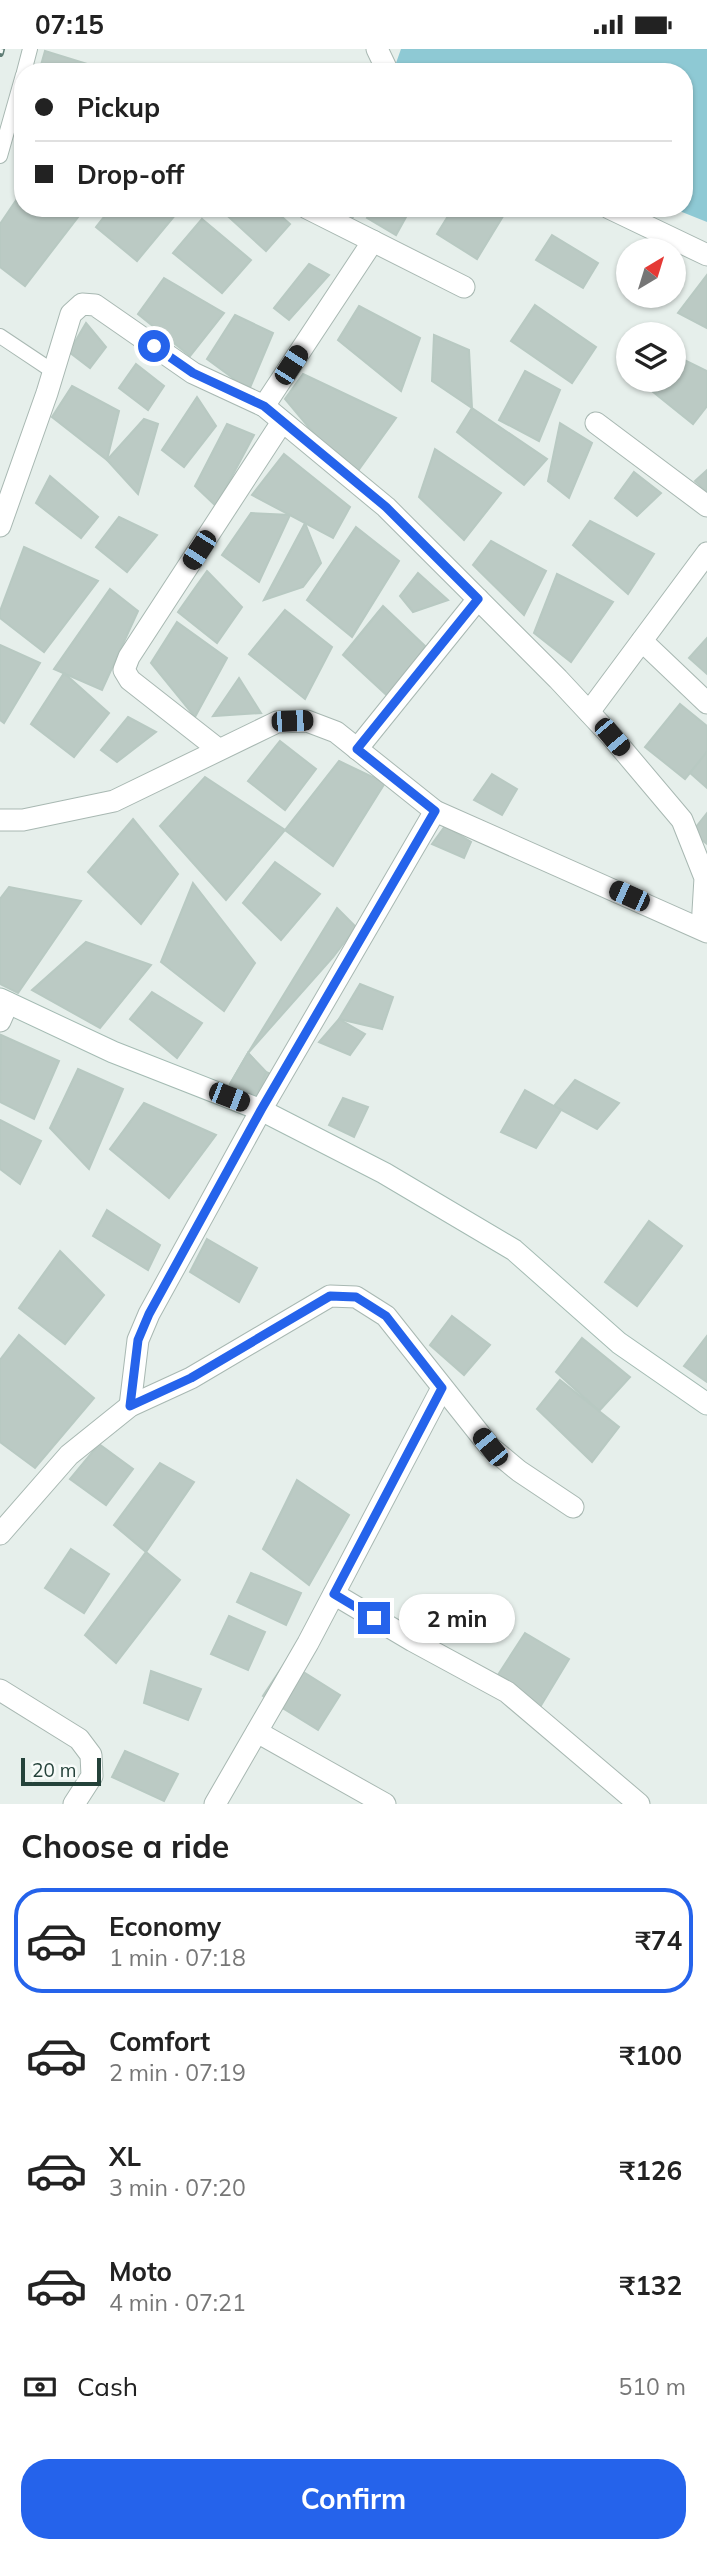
<!DOCTYPE html>
<html lang="en">
<head>
<meta charset="utf-8">
<style>
  body { margin:0; font-family:Mulish,sans-serif; background:#f2f2f2; color:#222; height:100vh; display:flex; flex-direction:column; font-size:26px; white-space:nowrap }
  * { box-sizing:border-box; margin:0 }
  p { font-size:23px; color:#767676 }
  .icon { flex:none; width:38px; height:38px; fill:none; stroke:currentColor; stroke-width:2; stroke-linecap:round; stroke-linejoin:round }
  .map { position:relative; height:1755px; overflow:hidden }
  .panel { display:flex; flex-direction:column; background:#fff; flex:1 }
  .panel>* { flex:none }
  .top-card { position:absolute; left:14px; top:14px; width:679px; height:154px; border-radius:28px; box-shadow:0 2px 5px #0004; display:grid; align-content:center; height:154px; padding:0 21px; background:#fff }
  .needle { width:46px; rotate:38deg }
  .tools { position:absolute; left:616px; top:189px; display:grid; gap:14px }
  .tools a { display:grid; place-items:center; width:70px; height:70px; border-radius:50%; background:#fff; box-shadow:0 2px 5px #0004; font-size:35px }
  .scale { position:absolute; left:21px; bottom:18px; width:80px; box-sizing:border-box; padding-left:7px; border:4px solid #24423a; border-top:0; font-size:19px; line-height:24px; white-space:nowrap; color:#24423a; -webkit-text-stroke:5px #f7fbf9; paint-order:stroke }
  .end { position:absolute; width:32px; height:32px; margin:-16px; border:9px solid #2563eb; background:#fff; box-shadow:0 0 0 4px #fff }
  .from { border-radius:50% }
  .bubble { position:absolute; height:49px; border-radius:24px; background:#fff; box-shadow:0 2px 5px #0004; font-size:23px; font-weight:700; line-height:49px; text-align:center }
  .car { position:absolute; width:21px; height:42px; margin:-21px -10px; border-radius:9px; box-shadow:0 0 5px 2px #0007; background:linear-gradient(#222 24%,#8ab4d8 0 40%,#222 0 76%,#8ab4d8 0 86%,#222 0) }
  .top-card b { display:flex; align-items:center; gap:24px; height:66px; font-size:26px }
  .top-card b+b { border-top:2px solid #e0e0e0 }
  .top-card i { width:18px; height:18px; background:#222 }
  ul { padding:0; list-style:none }
  li { display:flex; align-items:center; gap:21px; height:105px; margin:0 14px 10px; padding:0 7px; border:4px solid transparent; border-radius:28px }
  li div { flex:1 }
  li b { display:block; font-size:26px }
  li em { font-style:normal; font-weight:700 }
  li.on { border-color:#2563eb }
  li>.icon { width:63px; height:63px; stroke-width:1.5 }
  h2 { padding:0 21px; font-size:32px; line-height:84px }
  .pay { display:flex; align-items:center; gap:18px; height:77px; padding:0 21px; font-size:26px }
  .pay p { margin-inline-start:auto }
  .cta { display:flex; gap:14px; margin-top:auto; padding:14px 21px }
  .cta a { flex:1; height:80px; border-radius:28px; background:#2563eb; color:#fff; font-size:28px; font-weight:700; line-height:80px; text-align:center }
  .status { display:flex; justify-content:space-between; align-items:center; height:49px; padding:0 35px; background:#fff; direction:ltr }
  .status svg { height:19px; fill:currentColor }
  .map>svg:first-child { display:block }
  .water { fill:#8ec9d4 }
  .building { fill:#bbcac4; stroke:#b8c9c2; stroke-width:2 }
  .lines { fill:none; stroke-linecap:round; stroke-linejoin:round }
  .lane-casing { stroke:#a8b8b2; stroke-width:16 }
  .street-casing { stroke:#a8b8b2; stroke-width:23 }
  .secondary-casing { stroke:#a4bbb3; stroke-width:23 }
  .lane { stroke:#fff; stroke-width:14 }
  .street { stroke:#fff; stroke-width:21 }
  .secondary { stroke:#fff; stroke-width:21 }
  .rail-casing { stroke:#5f7d75; stroke-width:8 }
  .rail { stroke:#f7fbf9; stroke-width:5; stroke-dasharray:16; stroke-linecap:butt }
  .route { stroke:#2563eb; stroke-width:9 }
</style>
</head>
<body>
<div class="status"><b>07:15</b><svg viewBox="0 0 49 12"><path d="M0 12V9h3v3zM5 12V6h3v6zM10 12V3h3v9zM15 12V0h3v12zM26 1h20v11H26zM47 4h2v5h-2z"/></svg></div>
<div class="map">
<svg width="707" height="1755" viewBox="0 0 707 1755">
  <rect width="100%" height="100%" fill="#e6efeb"/>
  <!-- water -->
  <polygon class="water" points="401,0 707,0 707,173 672,159 684,159 684,23 408,23 396,14"/>
  <!-- building -->
  <g class="building">
    <polygon points="45,2 100,19 99,23 39,23"/>
    <polygon points="23,141 23,159 85,159 25,237 0,218 0,175"/>
    <polygon points="111,159 181,159 137,212 96,178"/>
    <polygon points="219,159 272,159 290,175 266,202"/>
    <polygon points="328,159 358,159 350,173"/>
    <polygon points="373,159 411,159 396,186 367,169"/>
    <polygon points="453,159 508,159 477,210 437,185"/>
    <polygon points="202,170 251,211 222,244 173,204"/>
    <polygon points="552,186 598,214 583,239 536,211"/>
    <polygon points="309,215 329,226 289,271 274,259"/>
    <polygon points="707,226 707,279 678,264"/>
    <polygon points="164,229 224,264 190,307 138,265"/>
    <polygon points="535,256 596,298 572,334 511,292"/>
    <polygon points="359,257 420,289 401,342 338,291"/>
    <polygon points="235,266 273,284 249,341 207,310"/>
    <polygon points="86,274 106,298 90,319 69,303"/>
    <polygon points="434,286 469,301 472,359 432,332"/>
    <polygon points="674,306 707,322 707,357 693,375 647,338 652,331 674,331"/>
    <polygon points="136,315 164,337 148,361 119,339"/>
    <polygon points="525,322 560,341 539,392 499,371"/>
    <polygon points="303,325 396,369 352,430 285,350"/>
    <polygon points="72,337 119,362 107,411 52,368"/>
    <polygon points="197,348 216,377 184,418 162,401"/>
    <polygon points="472,359 547,410 524,436 457,383"/>
    <polygon points="144,370 158,375 138,445 107,411"/>
    <polygon points="560,374 592,394 569,449 548,432"/>
    <polygon points="227,375 254,386 216,457 195,437"/>
    <polygon points="435,400 501,444 464,491 419,448"/>
    <polygon points="284,405 350,458 333,489 252,446"/>
    <polygon points="707,421 707,443 695,432"/>
    <polygon points="634,423 661,444 637,467 615,449"/>
    <polygon points="50,427 98,468 81,489 36,454"/>
    <polygon points="251,464 290,466 259,533 222,506"/>
    <polygon points="119,468 157,486 127,523 96,498"/>
    <polygon points="590,472 654,505 628,545 573,496"/>
    <polygon points="305,474 321,514 303,538 264,551"/>
    <polygon points="356,478 399,512 352,588 307,551"/>
    <polygon points="491,492 546,522 524,566 473,516"/>
    <polygon points="24,498 98,532 44,603 0,569 0,562"/>
    <polygon points="207,522 242,558 217,594 178,563"/>
    <polygon points="418,524 448,551 413,563 400,547"/>
    <polygon points="557,525 613,553 571,613 534,584"/>
    <polygon points="110,540 138,562 102,641 54,620"/>
    <polygon points="383,557 425,597 395,654 343,606"/>
    <polygon points="285,561 332,598 305,650 249,605"/>
    <polygon points="177,573 227,609 195,668 151,614"/>
    <polygon points="707,589 707,625 689,609"/>
    <polygon points="0,596 40,614 4,674 0,671"/>
    <polygon points="64,624 109,664 74,708 31,675"/>
    <polygon points="239,629 261,664 213,667"/>
    <polygon points="680,655 707,677 707,703 685,730 645,698"/>
    <polygon points="128,668 156,683 117,713 101,701"/>
    <polygon points="280,692 316,720 285,761 248,732"/>
    <polygon points="707,703 707,739 690,724"/>
    <polygon points="339,712 385,734 333,817 285,781"/>
    <polygon points="492,725 517,740 502,766 474,751"/>
    <polygon points="205,728 285,781 226,851 160,777"/>
    <polygon points="707,764 707,795 692,783"/>
    <polygon points="133,770 178,825 141,875 88,823"/>
    <polygon points="445,777 471,793 464,809 432,795"/>
    <polygon points="275,813 320,845 281,891 243,854"/>
    <polygon points="193,834 255,914 224,962 161,913"/>
    <polygon points="9,838 81,852 18,944 0,935 0,850"/>
    <polygon points="337,859 356,878 333,908 248,1004"/>
    <polygon points="86,893 151,916 100,979 32,941"/>
    <polygon points="360,935 393,948 382,980 339,970"/>
    <polygon points="152,943 202,974 177,1009 130,970"/>
    <polygon points="339,970 365,985 350,1006 319,993"/>
    <polygon points="1,986 59,1012 34,1070 0,1053"/>
    <polygon points="248,1004 266,1023 275,1027 264,1048 230,1035"/>
    <polygon points="248,1004 266,1023 253,1057 230,1035"/>
    <polygon points="78,1020 123,1040 89,1120 50,1079"/>
    <polygon points="575,1031 619,1054 597,1080 554,1057"/>
    <polygon points="525,1041 561,1061 536,1099 501,1083"/>
    <polygon points="343,1049 368,1058 354,1088 329,1076"/>
    <polygon points="144,1054 216,1086 169,1149 110,1100"/>
    <polygon points="0,1071 41,1092 20,1135 0,1120"/>
    <polygon points="107,1161 160,1196 148,1221 93,1187"/>
    <polygon points="649,1172 682,1197 637,1257 605,1233"/>
    <polygon points="207,1190 257,1219 239,1253 190,1223"/>
    <polygon points="60,1202 104,1246 65,1295 19,1259"/>
    <polygon points="452,1267 490,1296 464,1326 430,1296"/>
    <polygon points="19,1286 94,1349 35,1419 0,1393 0,1311"/>
    <polygon points="707,1287 707,1333 684,1317"/>
    <polygon points="582,1289 630,1328 599,1362 556,1323"/>
    <polygon points="560,1331 619,1378 592,1413 537,1360"/>
    <polygon points="99,1395 133,1420 106,1456 70,1430"/>
    <polygon points="160,1414 194,1433 146,1503 114,1476"/>
    <polygon points="297,1431 349,1466 309,1536 263,1500"/>
    <polygon points="71,1500 109,1525 84,1564 45,1539"/>
    <polygon points="146,1503 180,1531 116,1614 85,1586"/>
    <polygon points="251,1524 301,1544 286,1576 237,1553"/>
    <polygon points="229,1567 265,1583 248,1621 211,1605"/>
    <polygon points="525,1584 569,1610 540,1658 496,1629"/>
    <polygon points="286,1612 340,1646 318,1681 263,1647"/>
    <polygon points="151,1622 201,1640 188,1671 144,1654"/>
    <polygon points="125,1702 178,1725 164,1752 112,1728"/>
  </g>
  <g class="lines">
    <defs>
      <g id="lane">
        <polyline points="24,23 30,0"/>
        <polyline points="0,107 23,26"/>
        <polyline points="0,287 54,323"/>
      </g>
      <g id="street">
        <polyline points="377,0 388,23"/>
        <polyline points="307,159 464,238"/>
        <polyline points="609,159 707,206"/>
        <polyline points="264,357 373,192"/>
        <polyline points="596,374 707,457"/>
        <polyline points="0,477 47,344 71,265 82,255 95,256 193,324 264,357 386,458 558,630 612,688 682,771 705,829 702,879"/>
        <polyline points="642,592 707,654"/>
        <polyline points="589,663 707,504"/>
        <polyline points="218,700 130,631 124,621 129,608 282,373"/>
        <polyline points="357,700 478,550"/>
        <polyline points="0,771 23,771 114,752 277,673 307,672 336,683 435,762 707,883"/>
        <polyline points="0,972 8,954"/>
        <polyline points="130,1357 138,1291 149,1265 261,1061 435,762"/>
        <polyline points="0,1485 69,1406 130,1357 191,1329 330,1247 356,1248 386,1267 490,1398 519,1422 573,1458"/>
        <polyline points="334,1545 413,1592 507,1643 639,1755"/>
        <polyline points="0,1641 79,1690 91,1706 92,1727 74,1755"/>
        <polyline points="257,1683 385,1755"/>
        <polyline points="215,1755 308,1594 442,1339"/>
      </g>
      <polyline id="secondary" points="0,950 113,1003 261,1061 384,1124 514,1201 619,1294 707,1355"/>
    </defs>
    <!-- lane casing -->
    <use href="#lane" class="lane-casing"/>
    <!-- street casing -->
    <use href="#street" class="street-casing"/>
    <!-- secondary casing -->
    <use href="#secondary" class="secondary-casing"/>
    <!-- lane -->
    <use href="#lane" class="lane"/>
    <!-- street -->
    <use href="#street" class="street"/>
    <!-- secondary -->
    <use href="#secondary" class="secondary"/>
    <defs>
      <polyline id="rail" points="0,4 1,0"/>
    </defs>
    <!-- rail casing -->
    <use href="#rail" class="rail-casing"/>
    <!-- rail -->
    <use href="#rail" class="rail"/>
  </g>
  <g class="lines">
    <!-- route -->
    <polyline class="route" points="154,297 193,324 264,357 386,458 478,550 357,700 435,762 261,1061 149,1265 138,1291 130,1357 191,1329 330,1247 356,1248 386,1267 442,1339 334,1545 374,1569"/>
  </g>
</svg>
<div class="tools">
<a><svg class="needle" viewBox="-14 -14 28 28"><path d="M0-13l5 13h-10z" fill="#e53935"/><path d="M0 13l5-13h-10z" fill="#767676"/></svg></a>
<a><svg class="icon" aria-label="layers" viewBox="0 0 24 24"><path d="M12 4l9 5-9 5-9-5zM3 14l9 5 9-5"/></svg></a>
</div>
<div class="scale">20 m</div>
<i class="end from" style="left:154px;top:297px"></i>
<i class="end" style="left:374px;top:1569px"></i>
<div class="bubble" style="left:399px;top:1545px;width:116px">2 min</div>
<i class="car" style="left:291px;top:316px;rotate:33deg"></i>
<i class="car" style="left:199px;top:501px;rotate:213deg"></i>
<i class="car" style="left:292px;top:672px;rotate:88deg"></i>
<i class="car" style="left:612px;top:688px;rotate:140deg"></i>
<i class="car" style="left:629px;top:847px;rotate:294deg"></i>
<i class="car" style="left:229px;top:1048px;rotate:111deg"></i>
<i class="car" style="left:490px;top:1398px;rotate:321deg"></i>
<div class="top-card">
<b><i class="from"></i>Pickup</b>
<b><i></i>Drop-off</b>
</div>
</div>
<section class="panel">
<h2>Choose a ride</h2>
<ul>
<li class="on"><svg class="icon" aria-label="car" viewBox="0 0 24 24"><path d="M5 17H2v-5l4-1 3-4h7l3 4 3 1v5h-3M9 17h6M6 11h13"/><circle cx="7" cy="17" r="2"/><circle cx="17" cy="17" r="2"/></svg><div><b>Economy</b><p>1 min · 07:18</p></div><em>₹74</em></li>
<li><svg class="icon" aria-label="car" viewBox="0 0 24 24"><path d="M5 17H2v-5l4-1 3-4h7l3 4 3 1v5h-3M9 17h6M6 11h13"/><circle cx="7" cy="17" r="2"/><circle cx="17" cy="17" r="2"/></svg><div><b>Comfort</b><p>2 min · 07:19</p></div><em>₹100</em></li>
<li><svg class="icon" aria-label="car" viewBox="0 0 24 24"><path d="M5 17H2v-5l4-1 3-4h7l3 4 3 1v5h-3M9 17h6M6 11h13"/><circle cx="7" cy="17" r="2"/><circle cx="17" cy="17" r="2"/></svg><div><b>XL</b><p>3 min · 07:20</p></div><em>₹126</em></li>
<li><svg class="icon" aria-label="car" viewBox="0 0 24 24"><path d="M5 17H2v-5l4-1 3-4h7l3 4 3 1v5h-3M9 17h6M6 11h13"/><circle cx="7" cy="17" r="2"/><circle cx="17" cy="17" r="2"/></svg><div><b>Moto</b><p>4 min · 07:21</p></div><em>₹132</em></li>
</ul>
<div class="pay"><svg class="icon" aria-label="cash" viewBox="0 0 24 24"><path d="M3 7h18v10H3z"/><circle cx="12" cy="12" r="2"/></svg>Cash<p>510 m</p></div>
<div class="cta"><a>Confirm</a></div>
</section>
</body>
</html>
